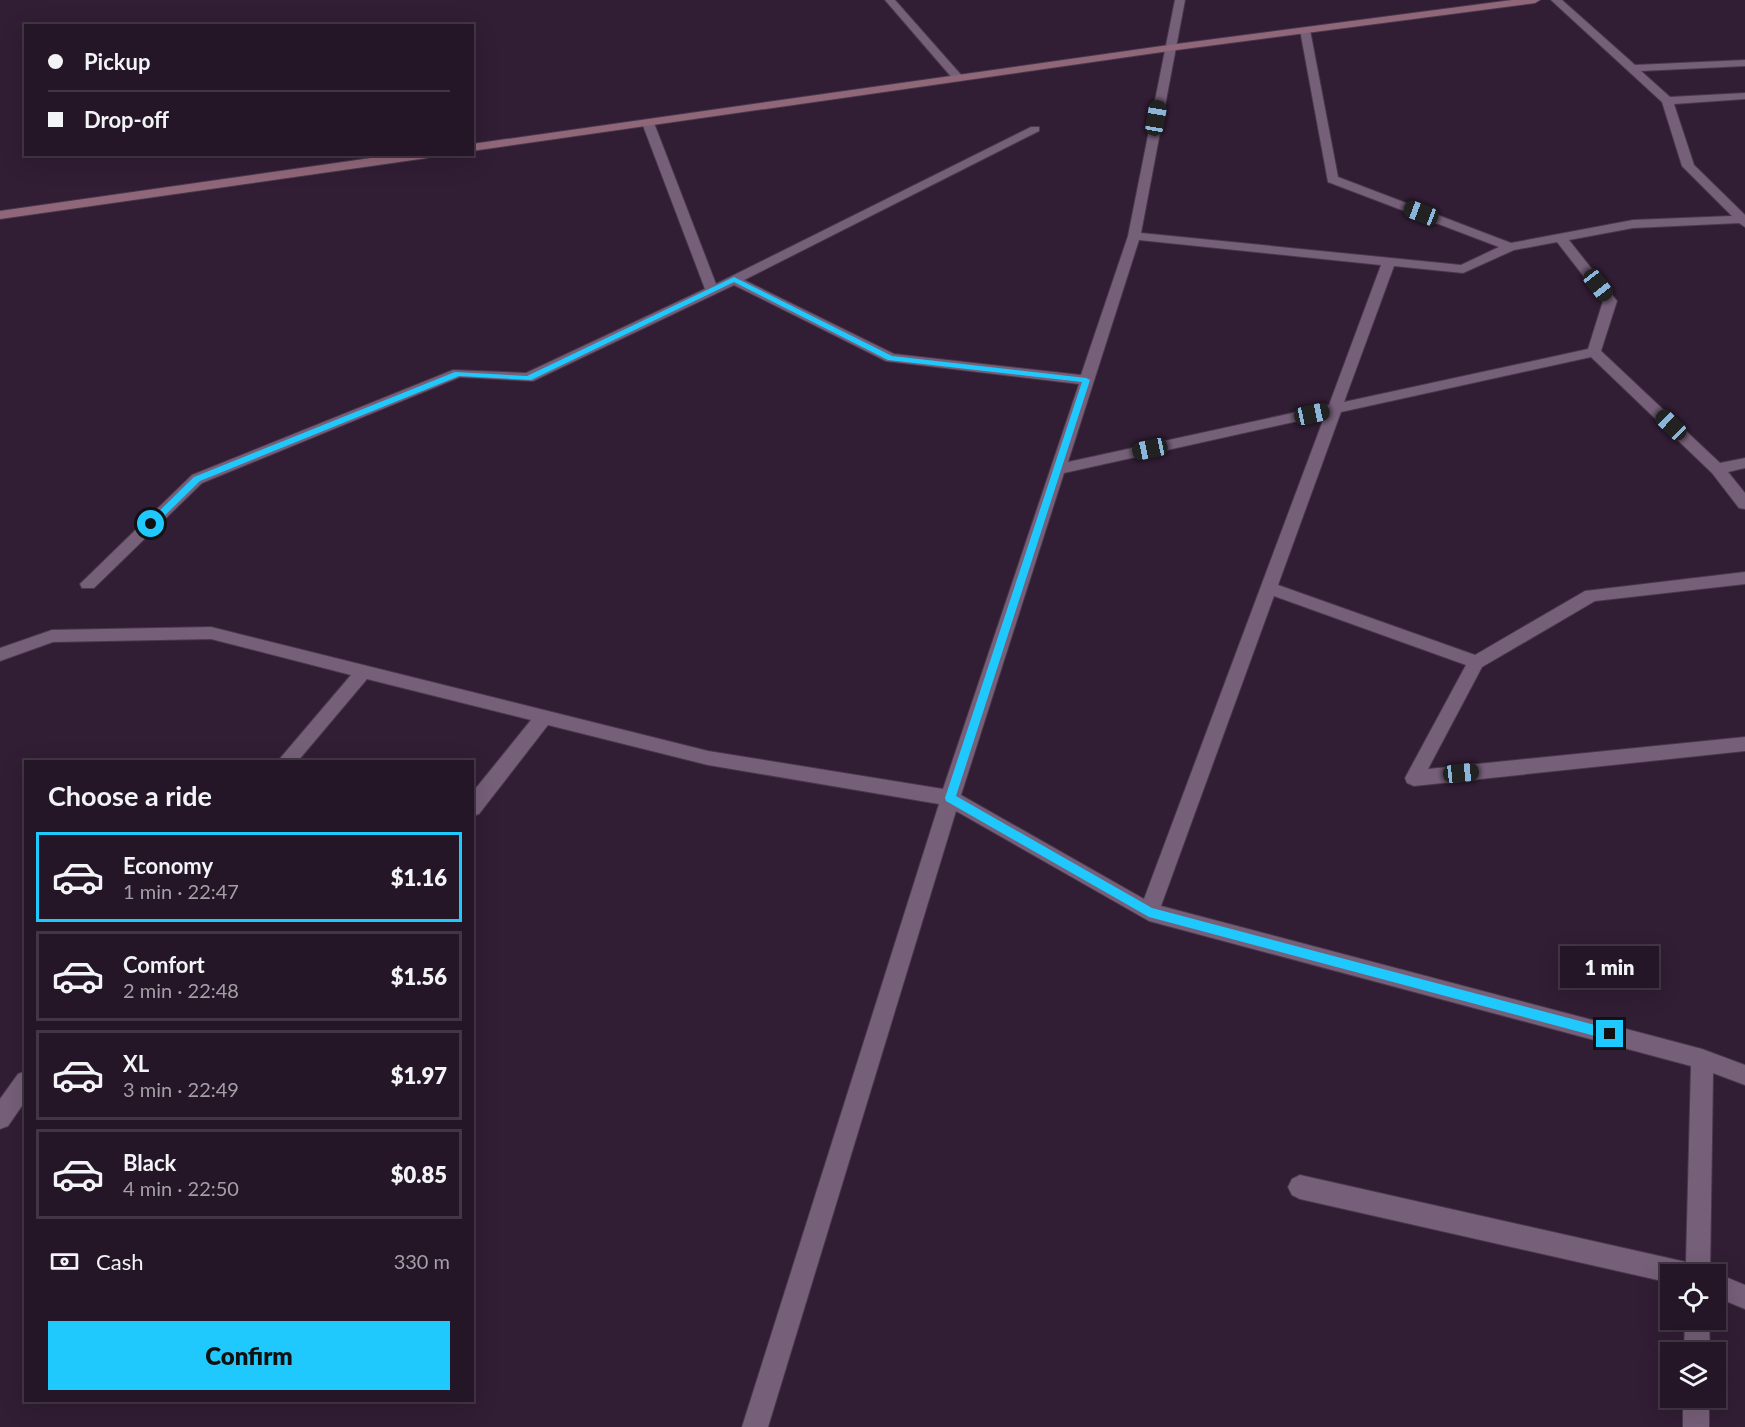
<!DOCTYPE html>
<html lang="en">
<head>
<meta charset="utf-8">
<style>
  body { margin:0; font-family:Lato,sans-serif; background:#2d1f2f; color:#f1f3f6; height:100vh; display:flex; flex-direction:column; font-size:22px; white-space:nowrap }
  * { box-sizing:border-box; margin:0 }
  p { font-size:20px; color:#a39fa7 }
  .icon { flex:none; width:33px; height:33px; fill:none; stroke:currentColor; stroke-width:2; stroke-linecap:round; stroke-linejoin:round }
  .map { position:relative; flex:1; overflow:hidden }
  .panel { position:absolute; left:24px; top:760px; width:450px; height:642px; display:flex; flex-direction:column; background:#251627; border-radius:0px; box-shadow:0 6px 24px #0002,0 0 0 2px #423544 }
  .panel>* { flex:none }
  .top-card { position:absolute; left:24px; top:24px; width:450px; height:132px; border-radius:0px; box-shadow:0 6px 24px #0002,0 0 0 2px #423544; display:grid; align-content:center; height:132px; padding:0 24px; background:#251627 }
  .fabs { position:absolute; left:1660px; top:1264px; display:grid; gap:12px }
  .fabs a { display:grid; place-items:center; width:66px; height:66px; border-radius:0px; background:#251627; box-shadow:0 6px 24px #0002,0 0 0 2px #423544; font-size:30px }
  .end { position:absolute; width:27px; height:27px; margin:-14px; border:8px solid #20c9fd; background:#111; box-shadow:0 0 0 3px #111 }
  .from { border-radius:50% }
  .bubble { position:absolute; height:42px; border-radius:0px; background:#251627; box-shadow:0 6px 24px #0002,0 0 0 2px #423544; font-size:20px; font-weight:800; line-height:42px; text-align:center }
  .car { position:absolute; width:18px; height:36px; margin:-18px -9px; border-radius:8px; box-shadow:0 0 4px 2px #0007; background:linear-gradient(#222 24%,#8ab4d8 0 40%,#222 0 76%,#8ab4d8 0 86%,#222 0) }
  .top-card b { display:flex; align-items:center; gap:21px; height:57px; font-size:22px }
  .top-card b+b { border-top:2px solid #423544 }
  .top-card i { width:15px; height:15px; background:#f1f3f6 }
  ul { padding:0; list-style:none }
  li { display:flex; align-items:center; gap:18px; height:90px; margin:0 12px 9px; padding:0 12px; border:3px solid #423544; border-radius:0px }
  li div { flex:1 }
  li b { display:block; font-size:22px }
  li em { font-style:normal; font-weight:800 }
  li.on { border-color:#20c9fd }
  li>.icon { width:54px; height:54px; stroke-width:1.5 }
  h2 { padding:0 24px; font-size:27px; line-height:72px }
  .pay { display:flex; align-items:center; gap:15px; height:66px; padding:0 24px; font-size:22px }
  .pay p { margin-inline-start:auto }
  .button { display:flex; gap:12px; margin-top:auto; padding:12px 24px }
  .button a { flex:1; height:69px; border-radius:0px; background:#20c9fd; color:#111; font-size:24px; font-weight:800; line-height:69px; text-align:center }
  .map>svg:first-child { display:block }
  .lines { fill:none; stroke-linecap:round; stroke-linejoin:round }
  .street-casing { stroke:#49384c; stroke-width:2 }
  .secondary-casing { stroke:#49384c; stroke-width:2 }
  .street { fill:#765f79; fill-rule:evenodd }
  .secondary { fill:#906779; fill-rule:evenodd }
  .route { fill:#20c9fd }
</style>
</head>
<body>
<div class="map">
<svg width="1745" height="1427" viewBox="0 0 1745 1427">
  <rect width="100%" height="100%" fill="#311d34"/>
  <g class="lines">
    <defs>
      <g id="street">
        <polygon points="885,0 895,0 962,76 962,80 954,80"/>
        <path d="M1175,0h10l-44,233 320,32 38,-18 -171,-65 -28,-152 1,-2 9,2 28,147 173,66 122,-23 99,-4 -50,-50 -20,-64 -111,-102h11l73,65 110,-5v6l-104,5 29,26 75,-4v6l-71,5 20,61 51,50v12l-6,-4 -106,5 -64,12 48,61 -16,50 119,112 25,-5v10l-17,4 17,21v16l-6,-1 -27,-35 -121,-116 -250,55 -63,173 197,70 110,-64 160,-19v12l-150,17 -113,66 -54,102 317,-32v14l-331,35 -7,-3 -2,-5 61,-113 -192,-69 -113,310 541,143 43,16v20l-32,-12 -3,202h-39v8l-371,-84 -8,-4 -4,-8 4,-8 8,-4 386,87 5,-196 -542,-145 -193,-110 -188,616h-26l197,-623 -231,-39 -160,-40 -69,89 -7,2v-23l59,-73 -164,-41 -70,83h-20l74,-87 -140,-36 -158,3 -53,19v-13l52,-18 159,-3 497,124 235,38 136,-405 -193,-23 -152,-76 -201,96 -73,-4 -258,106 -108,105h-12l-2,-4 112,-109 261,-105 73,3 179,-84 -63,-166 6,-3 6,3 62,161 315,-157h8v4l-295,149 150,74 187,21 47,-139zM1139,240l242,25 -52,140 -261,57zM1557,242l46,59 -15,48 -244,53 50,-136 69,7 51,-23zM1325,415l-181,484 -183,-104 103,-322z"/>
        <polygon points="26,1071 26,1100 8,1126 0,1129 0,1099 18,1074"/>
        <polygon points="1716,1273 1745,1285 1745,1309 1716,1297 1716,1275 1711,1275"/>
        <polygon points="1685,1320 1709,1320 1710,1353 1684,1353"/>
        <rect x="1683" y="1398" width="26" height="29"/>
      </g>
      <g id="secondary">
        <polygon points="1512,0 1540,0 1535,3 1169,51 472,151 472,144 1169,45"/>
        <polygon points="399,154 433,154 427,158 0,219 0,211"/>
      </g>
    </defs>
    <!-- street casing -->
    <use href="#street" class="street-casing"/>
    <!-- secondary casing -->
    <use href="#secondary" class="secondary-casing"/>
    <!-- street -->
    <use href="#street" class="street"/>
    <!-- secondary -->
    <use href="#secondary" class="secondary"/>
  </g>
  <!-- route -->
  <polygon class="route" points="734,277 892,356 1086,378 1090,380 956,796 1152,908 1610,1029 1616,1034 1614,1038 1610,1040 1149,917 946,801 945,798 1082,382 888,360 734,282 531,380 459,376 200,481 154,526 146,524 194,477 455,372 527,376"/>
</svg>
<div class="fabs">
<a><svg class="icon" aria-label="locate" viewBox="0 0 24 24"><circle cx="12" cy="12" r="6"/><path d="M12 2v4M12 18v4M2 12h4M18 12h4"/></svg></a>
<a><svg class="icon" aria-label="layers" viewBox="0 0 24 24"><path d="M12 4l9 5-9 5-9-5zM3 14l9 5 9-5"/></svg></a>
</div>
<i class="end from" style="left:151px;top:524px"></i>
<i class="end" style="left:1610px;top:1034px"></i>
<div class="bubble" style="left:1560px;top:946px;width:99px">1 min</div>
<i class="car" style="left:1156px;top:118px;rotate:10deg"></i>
<i class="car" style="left:1421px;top:213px;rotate:291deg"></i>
<i class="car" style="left:1598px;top:285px;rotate:142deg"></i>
<i class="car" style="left:1312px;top:414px;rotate:78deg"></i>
<i class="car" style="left:1671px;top:425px;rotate:314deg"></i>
<i class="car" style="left:1150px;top:449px;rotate:258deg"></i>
<i class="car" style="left:1461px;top:773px;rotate:84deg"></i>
<div class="top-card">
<b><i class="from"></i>Pickup</b>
<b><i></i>Drop-off</b>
</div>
<section class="panel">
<h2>Choose a ride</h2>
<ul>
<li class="on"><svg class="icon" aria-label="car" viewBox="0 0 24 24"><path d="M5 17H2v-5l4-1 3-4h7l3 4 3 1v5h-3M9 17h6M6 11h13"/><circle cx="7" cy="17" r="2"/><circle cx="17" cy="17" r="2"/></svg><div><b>Economy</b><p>1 min · 22:47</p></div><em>$1.16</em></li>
<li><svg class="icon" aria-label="car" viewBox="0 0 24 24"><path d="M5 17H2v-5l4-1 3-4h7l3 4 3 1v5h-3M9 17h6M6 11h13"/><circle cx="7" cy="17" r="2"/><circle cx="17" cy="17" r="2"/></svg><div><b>Comfort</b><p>2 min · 22:48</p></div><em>$1.56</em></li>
<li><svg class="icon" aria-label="car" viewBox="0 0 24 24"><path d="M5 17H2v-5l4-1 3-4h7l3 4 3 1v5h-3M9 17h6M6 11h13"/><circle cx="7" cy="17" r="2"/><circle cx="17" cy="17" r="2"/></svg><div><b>XL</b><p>3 min · 22:49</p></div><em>$1.97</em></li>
<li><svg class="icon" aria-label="car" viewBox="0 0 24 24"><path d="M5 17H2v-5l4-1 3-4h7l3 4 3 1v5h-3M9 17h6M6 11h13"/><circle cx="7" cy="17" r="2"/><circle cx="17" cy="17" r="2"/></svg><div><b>Black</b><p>4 min · 22:50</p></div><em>$0.85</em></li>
</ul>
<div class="pay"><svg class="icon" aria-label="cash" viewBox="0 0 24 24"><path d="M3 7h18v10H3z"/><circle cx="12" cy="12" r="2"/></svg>Cash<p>330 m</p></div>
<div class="button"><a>Confirm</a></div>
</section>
</div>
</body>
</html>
